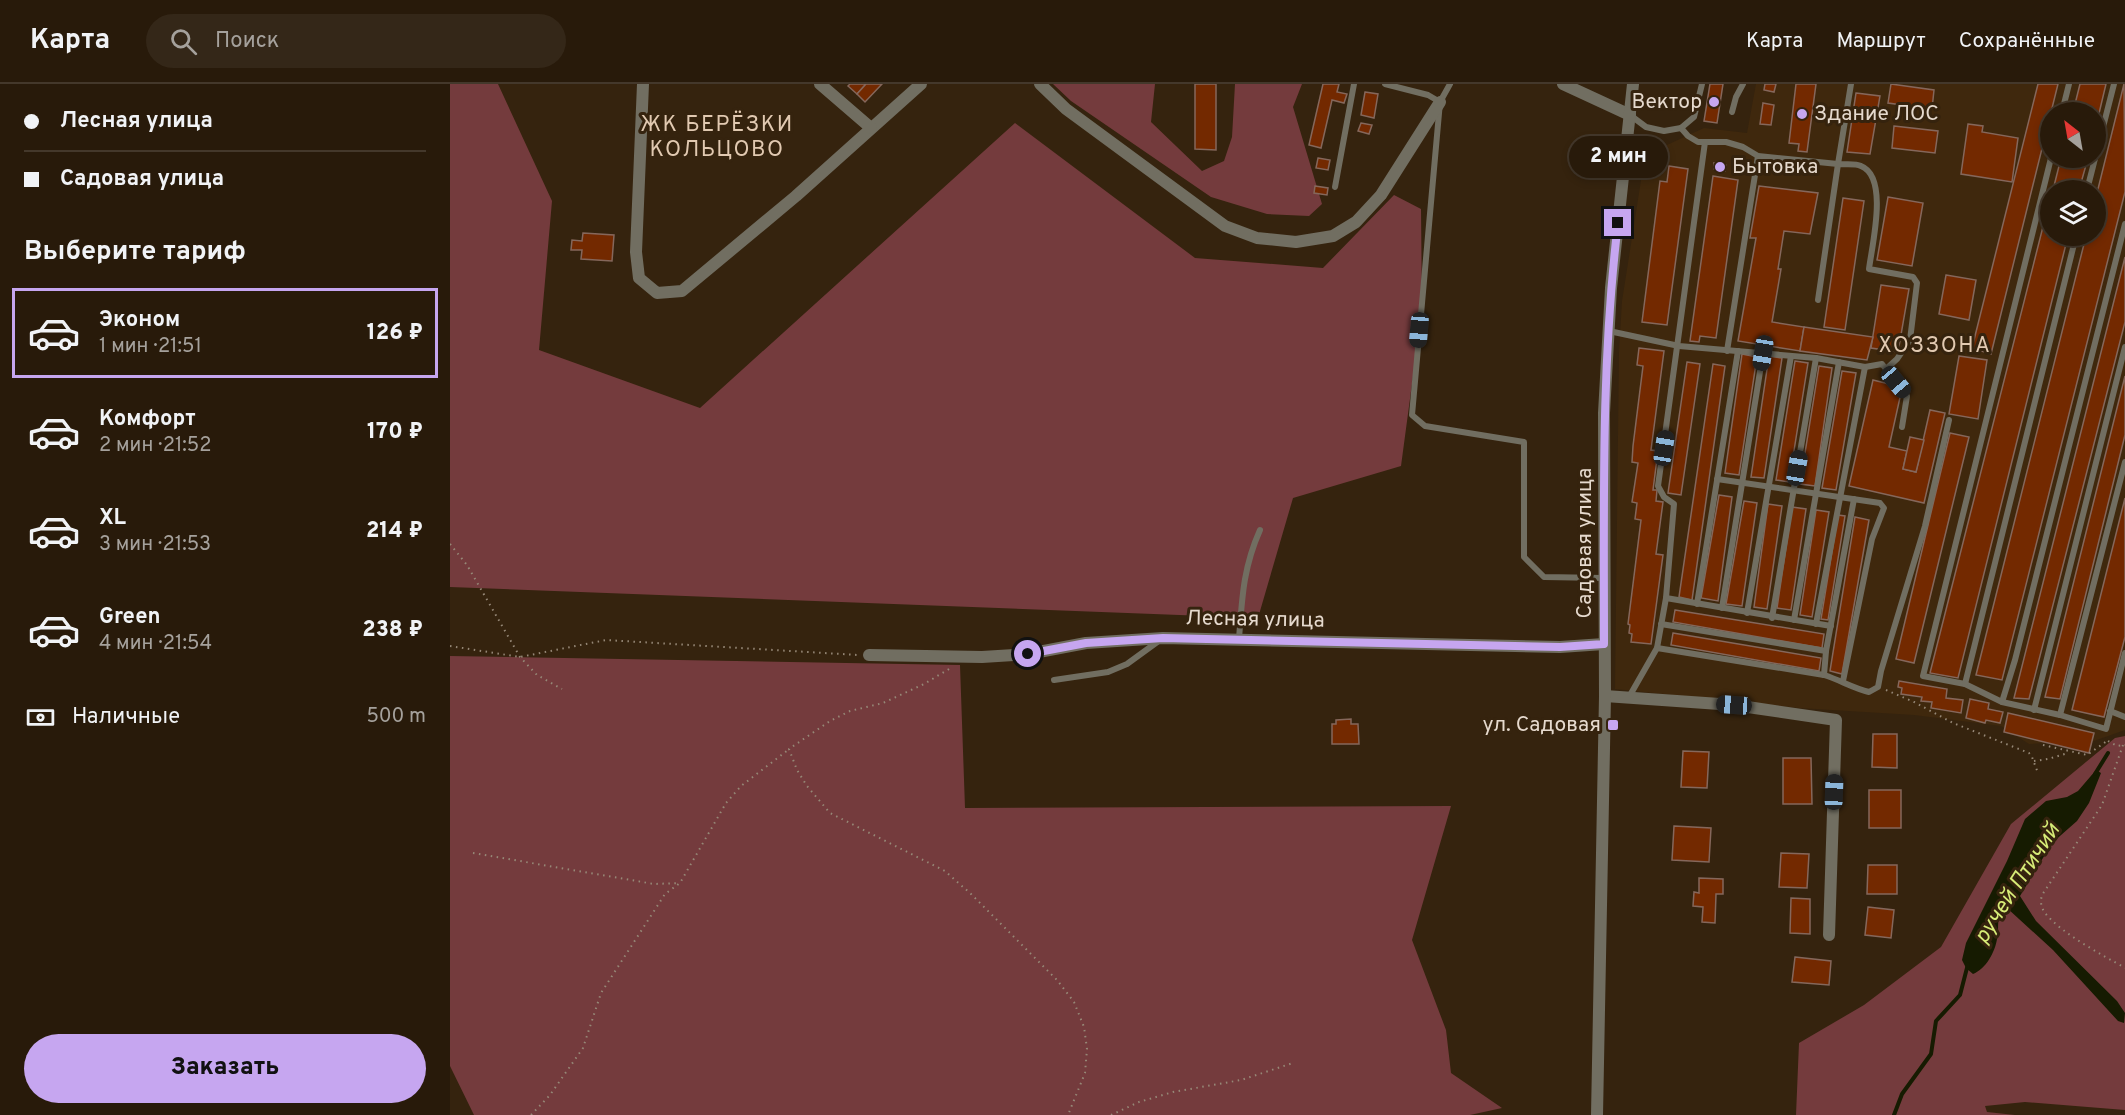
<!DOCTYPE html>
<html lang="ru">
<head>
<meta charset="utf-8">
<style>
  body { margin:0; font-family:Overpass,sans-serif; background:#342718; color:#f1f3f6; height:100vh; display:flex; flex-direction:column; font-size:22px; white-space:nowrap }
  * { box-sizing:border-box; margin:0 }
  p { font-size:20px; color:#a5a19c }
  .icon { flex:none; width:33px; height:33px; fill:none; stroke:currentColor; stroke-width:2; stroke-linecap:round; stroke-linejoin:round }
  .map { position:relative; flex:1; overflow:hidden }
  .side { display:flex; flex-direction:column; background:#281a0a; width:450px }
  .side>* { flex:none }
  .top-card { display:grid; align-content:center; height:132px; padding:0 24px; background:#281a0a }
  .needle { width:39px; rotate:329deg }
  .tools { position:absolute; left:1590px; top:18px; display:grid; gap:12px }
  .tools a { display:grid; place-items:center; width:66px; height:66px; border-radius:50%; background:#281a0a; box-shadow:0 3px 9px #0003,0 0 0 2px #44382b; font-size:30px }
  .end { position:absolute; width:27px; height:27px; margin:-14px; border:8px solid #c6a6f0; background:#111; box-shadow:0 0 0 3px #111 }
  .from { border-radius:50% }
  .bubble { position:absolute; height:42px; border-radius:21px; background:#281a0a; box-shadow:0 3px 9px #0003,0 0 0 2px #44382b; font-size:20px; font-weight:800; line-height:42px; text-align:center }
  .car { position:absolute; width:18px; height:36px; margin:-18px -9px; border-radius:8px; box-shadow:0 0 4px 2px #0007; background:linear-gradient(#222 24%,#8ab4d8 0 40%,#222 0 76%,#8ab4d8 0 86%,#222 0) }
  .top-card b { display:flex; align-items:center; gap:21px; height:57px; font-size:22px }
  .top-card b+b { border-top:2px solid #44382b }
  .top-card i { width:15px; height:15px; background:#f1f3f6 }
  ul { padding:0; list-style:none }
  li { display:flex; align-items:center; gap:18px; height:90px; margin:0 12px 9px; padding:0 12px; border:3px solid transparent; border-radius:0px }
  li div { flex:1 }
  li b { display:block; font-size:22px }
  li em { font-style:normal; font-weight:800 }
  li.active { border-color:#c6a6f0 }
  li>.icon { width:54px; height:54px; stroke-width:1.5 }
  h2 { padding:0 24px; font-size:27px; line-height:72px }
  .pay { display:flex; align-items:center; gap:15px; height:66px; padding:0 24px; font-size:22px }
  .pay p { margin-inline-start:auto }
  .cta { display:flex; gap:12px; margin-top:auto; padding:12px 24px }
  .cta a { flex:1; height:69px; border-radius:36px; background:#c6a6f0; color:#111; font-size:24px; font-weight:800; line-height:69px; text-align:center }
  header { display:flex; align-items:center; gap:36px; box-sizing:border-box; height:84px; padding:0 30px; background:#281a0a; border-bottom:2px solid #44382b }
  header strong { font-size:28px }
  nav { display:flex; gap:33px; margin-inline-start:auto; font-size:21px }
  .search { width:420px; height:54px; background:#342718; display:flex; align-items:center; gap:15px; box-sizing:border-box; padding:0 21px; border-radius:33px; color:#a5a19c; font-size:22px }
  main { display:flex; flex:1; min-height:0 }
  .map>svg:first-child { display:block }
  .built { fill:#3f280d; fill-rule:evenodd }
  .green { fill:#743b3d }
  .water { fill:#161b01 }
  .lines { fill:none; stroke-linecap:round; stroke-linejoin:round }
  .stream { stroke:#161b01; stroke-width:4 }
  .building { fill:#732900; stroke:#85675b; stroke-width:1.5 }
  .path { stroke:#968877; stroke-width:2; stroke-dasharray:1.5 4.5; stroke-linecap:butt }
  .service { stroke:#716e61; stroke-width:6 }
  .minor { stroke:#716e61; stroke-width:12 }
  .route { stroke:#c6a6f0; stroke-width:8 }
  .poi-dot { fill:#c6a6f0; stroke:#35230e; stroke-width:2 }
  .labels { text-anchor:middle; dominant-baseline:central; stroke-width:6; stroke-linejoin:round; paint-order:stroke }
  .poi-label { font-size:21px; fill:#e6dace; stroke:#35230e; text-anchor:end }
  .street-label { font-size:21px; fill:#e6dace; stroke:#35230e }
  .neighbourhood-label { font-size:22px; letter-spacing:1.5px; fill:#e1c9b1; stroke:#35230e }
  .water-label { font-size:22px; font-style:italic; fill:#d7ec77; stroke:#35230e }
</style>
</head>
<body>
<header>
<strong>Карта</strong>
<div class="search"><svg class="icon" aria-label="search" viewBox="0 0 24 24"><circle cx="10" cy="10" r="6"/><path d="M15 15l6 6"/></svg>Поиск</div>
<nav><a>Карта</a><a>Маршрут</a><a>Сохранённые</a></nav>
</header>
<main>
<section class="side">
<div class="top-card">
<b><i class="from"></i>Лесная улица</b>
<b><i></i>Садовая улица</b>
</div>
<h2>Выберите тариф</h2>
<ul>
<li class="active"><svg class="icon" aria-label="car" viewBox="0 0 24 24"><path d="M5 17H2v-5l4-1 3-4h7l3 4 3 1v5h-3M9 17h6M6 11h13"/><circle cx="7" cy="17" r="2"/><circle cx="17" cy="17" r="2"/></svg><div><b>Эконом</b><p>1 мин · 21:51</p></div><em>126 ₽</em></li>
<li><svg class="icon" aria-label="car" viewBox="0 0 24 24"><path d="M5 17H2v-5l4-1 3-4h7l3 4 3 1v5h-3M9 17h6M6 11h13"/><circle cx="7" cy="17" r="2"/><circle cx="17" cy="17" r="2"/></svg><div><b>Комфорт</b><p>2 мин · 21:52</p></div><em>170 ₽</em></li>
<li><svg class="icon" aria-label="car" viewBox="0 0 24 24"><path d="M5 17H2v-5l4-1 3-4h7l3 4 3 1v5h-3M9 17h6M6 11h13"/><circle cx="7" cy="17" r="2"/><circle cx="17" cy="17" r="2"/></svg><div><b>XL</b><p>3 мин · 21:53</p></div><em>214 ₽</em></li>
<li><svg class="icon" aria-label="car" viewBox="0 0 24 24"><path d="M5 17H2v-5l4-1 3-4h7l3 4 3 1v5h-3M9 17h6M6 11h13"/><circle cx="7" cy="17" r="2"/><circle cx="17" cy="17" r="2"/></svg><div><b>Green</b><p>4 мин · 21:54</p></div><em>238 ₽</em></li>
</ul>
<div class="pay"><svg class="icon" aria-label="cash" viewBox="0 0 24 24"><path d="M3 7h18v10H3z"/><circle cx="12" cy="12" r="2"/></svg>Наличные<p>500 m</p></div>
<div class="cta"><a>Заказать</a></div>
</section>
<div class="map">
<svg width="1675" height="1031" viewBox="0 0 1675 1031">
  <rect width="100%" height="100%" fill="#35230e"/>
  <!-- built -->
  <path class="built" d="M1306,0h369v646l-31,11 -65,3 -28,-18 -87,-11 -115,-7 -184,-19 4,-337 3,-51 23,-146 59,-27 43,5zM1600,28h46v46h-46zM1600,106h46v46h-46z"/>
  <!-- green -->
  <g class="green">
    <polygon points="0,0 48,0 102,117 89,266 250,324 565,39 745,174 873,184 944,111 971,125 972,225 951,382 843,414 808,534 0,503"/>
    <polygon points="603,0 705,0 701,38 752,87 774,77 782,53 785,0 852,0 843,23 872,120 859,132 817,130 761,113 621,17"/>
    <polygon points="0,572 510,581 515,724 1001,722 962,856 996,946 1001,989 1052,1024 1020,1031 24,1031 0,982"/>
    <polygon points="1675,652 1675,1026 1575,1018 1535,1022 1537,1028 1565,1031 1346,1031 1349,959 1414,921 1491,863 1561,740 1665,654"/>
  </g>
  <!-- water -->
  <path class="water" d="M1646,686l5,3 -12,30 -12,18 -25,22 -32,53 16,25 81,80 8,12 -1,10 -6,-2 -65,-71 -46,-42h-3c-9,11 -4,19 -7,31 -2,13 -11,30 -24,35l-7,-6 -4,-8 4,-17 41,-82 18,-42 21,-18 21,-4 11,-6z"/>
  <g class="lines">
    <!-- stream -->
    <g class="stream">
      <polyline points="1645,690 1658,669"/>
      <polyline points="1444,1031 1452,1010 1481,970 1486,937 1510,911 1518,880"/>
    </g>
  </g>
  <!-- building -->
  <g class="building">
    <polygon points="400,0 416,0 407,10 398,2"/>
    <polygon points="416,0 432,0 415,18 407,10"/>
    <polygon points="745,0 766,0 766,66 745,65"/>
    <polygon points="873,0 889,0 887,8 897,10 894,19 882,16 871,64 859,61"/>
    <polygon points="1260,0 1273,0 1267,39 1254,37"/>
    <polygon points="1315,0 1326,0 1324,8 1314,6"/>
    <polygon points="1346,0 1366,0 1357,68 1348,67 1349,60 1339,59"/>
    <polygon points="1441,0 1484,6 1482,25 1438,19"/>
    <polygon points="1588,0 1608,0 1541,270 1522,264"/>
    <polygon points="1630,0 1656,0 1646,42 1646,28 1623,28"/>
    <polygon points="1674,0 1675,108 1552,596 1526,591 1636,152 1646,152 1646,113"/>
    <polygon points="915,8 928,10 924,34 911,31"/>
    <polygon points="1406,9 1430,12 1420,70 1397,68"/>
    <polygon points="1313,19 1324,21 1321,41 1310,40"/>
    <polygon points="911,39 922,41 919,50 908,47"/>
    <polygon points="1518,40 1533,42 1532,48 1568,54 1562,98 1511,90"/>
    <polygon points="1444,42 1488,47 1485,69 1442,64"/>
    <polygon points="868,74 880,76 878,86 866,84"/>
    <polygon points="1611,74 1638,74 1629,106 1603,106"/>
    <polygon points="1264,79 1276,81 1275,87 1264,85"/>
    <polygon points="1219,82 1238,85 1217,241 1192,238 1210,97 1217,98"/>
    <polygon points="1263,92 1288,96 1266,254 1250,252 1249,258 1240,257"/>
    <polygon points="865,102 878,104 877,111 864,109"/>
    <polygon points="1309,102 1368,109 1360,150 1334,147 1328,185 1331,185 1322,238 1354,243 1350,267 1288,257 1306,154 1300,154"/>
    <polygon points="1438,113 1473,119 1462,182 1427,176"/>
    <polygon points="1393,114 1414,117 1395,246 1374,243"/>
    <polygon points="1600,115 1600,152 1618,152 1508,594 1480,589"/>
    <polygon points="133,149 164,151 162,177 131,175 132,166 121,166 122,156 132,157"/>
    <polygon points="1675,173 1675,238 1579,615 1564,614"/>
    <polygon points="1496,191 1526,196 1519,236 1489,230"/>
    <polygon points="1431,201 1459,205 1448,268 1421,264"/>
    <polygon points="1354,243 1423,253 1417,276 1350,267"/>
    <polygon points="1189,264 1214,267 1201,366 1208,367 1203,406 1207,406 1206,417 1213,418 1206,470 1213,471 1201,560 1181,558 1182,550 1179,549 1180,541 1178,540 1191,436 1185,435 1187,419 1182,418 1188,379 1182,378 1183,362 1193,282 1187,281"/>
    <polygon points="1292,270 1307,273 1289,391 1275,389"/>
    <polygon points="1319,272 1332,274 1314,394 1301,393"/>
    <polygon points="1509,272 1537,276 1528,335 1499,330"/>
    <polygon points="1345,277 1358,279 1339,398 1326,396"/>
    <polygon points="1237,278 1250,280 1231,411 1218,409"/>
    <polygon points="1263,280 1275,282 1242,516 1229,513"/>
    <polygon points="1369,282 1382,284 1365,402 1350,400"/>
    <polygon points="1392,287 1406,289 1386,406 1372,404"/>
    <polygon points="1675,292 1675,351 1610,615 1595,613"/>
    <polygon points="1423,296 1443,301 1451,309 1439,363 1457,367 1453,385 1466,388 1480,326 1495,329 1474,419 1399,402"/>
    <polygon points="1500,349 1519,353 1464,579 1446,575"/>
    <polygon points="1460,353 1474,356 1466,388 1453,385"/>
    <polygon points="1269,411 1282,413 1268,517 1251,514"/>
    <polygon points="1675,414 1675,553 1654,633 1622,626"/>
    <polygon points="1294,417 1307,419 1292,522 1276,520"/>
    <polygon points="1318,420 1332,422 1317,525 1304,523"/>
    <polygon points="1342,423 1356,425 1341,526 1327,524"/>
    <polygon points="1366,426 1379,428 1362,533 1350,531"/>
    <polygon points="1388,431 1395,432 1378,536 1371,535"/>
    <polygon points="1405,433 1419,436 1392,590 1380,587"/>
    <polygon points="1225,526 1374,550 1372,564 1223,538"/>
    <polygon points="1223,549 1371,574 1369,587 1221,561"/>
    <polygon points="1449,597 1497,605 1496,614 1513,616 1511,629 1481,624 1482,618 1471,617 1472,613 1451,610 1452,604 1448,603"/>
    <polygon points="1520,615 1539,619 1538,625 1553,628 1550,639 1536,636 1535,639 1516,634"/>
    <polygon points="1558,629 1644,649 1639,669 1554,648"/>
    <polygon points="901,635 901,640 908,640 909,660 882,660 882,640 886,640 886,636"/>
    <polygon points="1423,650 1447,650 1447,684 1422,683"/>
    <polygon points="1233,667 1259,668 1257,704 1231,703"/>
    <polygon points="1333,674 1361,674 1362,720 1333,720"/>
    <rect x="1419" y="706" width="32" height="38"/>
    <polygon points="1224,742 1261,744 1259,778 1222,776"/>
    <polygon points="1331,769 1359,770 1357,804 1329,803"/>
    <polygon points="1418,781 1447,781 1447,810 1417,810"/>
    <polygon points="1249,794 1273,795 1273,810 1266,810 1265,839 1252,838 1253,823 1243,822 1244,808 1249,809"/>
    <polygon points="1341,814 1360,815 1360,850 1340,849"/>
    <polygon points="1418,823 1444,826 1441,854 1415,851"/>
    <polygon points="1345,873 1381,877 1379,901 1342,898"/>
  </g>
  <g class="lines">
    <!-- path -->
    <g class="path">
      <polyline points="0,460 17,481 70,573 87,591 112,605"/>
      <polyline points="0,562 70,573 156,556 408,571"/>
      <polyline points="499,585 474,600 433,619 400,627 380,637 339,665 347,686 357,702 380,729 495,787 521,810 607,896 624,918 634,943 637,965 635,989 618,1031"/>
      <polyline points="1436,606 1464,618 1503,639 1579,669 1582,673 1588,689"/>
      <polyline points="1658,657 1667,662 1675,661"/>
      <polyline points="1593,661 1637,671 1657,657"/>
      <path d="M1673,661l-21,60 -60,90c-2,7 -1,12 3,18 17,21 56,41 80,55"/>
      <polyline points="1584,677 1598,675 1618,669"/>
      <polyline points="23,769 204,800 230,799"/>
      <polyline points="81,1031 100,1011 133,964 151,909 215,810 230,799 276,719 291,702 338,666"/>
      <polyline points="661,1031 689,1018 723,1008 791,996 843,979"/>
    </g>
    <!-- service -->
    <g class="service">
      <polyline points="935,0 978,11 990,18"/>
      <polyline points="1000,0 990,18 962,331 975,342 1074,358 1074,473 1094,493 1154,494"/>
      <polyline points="1282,28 1286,13 1293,0"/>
      <polyline points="1612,28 1619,0"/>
      <polyline points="1180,31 1196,43 1214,47 1231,44 1244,33 1252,0"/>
      <polyline points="1231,44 1238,52 1248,58 1276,58 1293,63 1308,72 1388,80 1368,216"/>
      <polyline points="1601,74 1473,592 1515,600 1552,618 1610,631 1656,645 1675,569"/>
      <polyline points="885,103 904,0"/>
      <polyline points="1637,106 1664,0"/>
      <path d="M1159,247l70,15 137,12 49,9 17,-3 4,5 11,-10 13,-19 7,-57 -4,-6 -44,-8c3,-24 20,-92 -8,-103 -6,-3 -17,-1 -23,-2l13,-80"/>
      <polyline points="1277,267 1308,72"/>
      <polyline points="1436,285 1457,312 1452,343"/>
      <polyline points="1267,395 1430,419 1434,424 1422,455 1393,597"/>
      <polyline points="1216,514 1381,542"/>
      <polyline points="1247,520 1288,267"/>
      <polyline points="1272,524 1313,269"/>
      <polyline points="1297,529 1341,272"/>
      <polyline points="1322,534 1366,274"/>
      <polyline points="1344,536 1389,278"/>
      <polyline points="1211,540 1376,567"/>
      <polyline points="1366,540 1415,283"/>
      <path d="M789,555c3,-40 4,-71 21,-109"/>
      <path d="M1207,564l167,27c16,5 29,13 45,17l9,-5 3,-16 44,-145 24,-106"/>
      <polyline points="1374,591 1376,567 1404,415"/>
      <polyline points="604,596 658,588 677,580 710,556"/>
      <polyline points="1515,600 1626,152"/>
      <polyline points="1179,613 1207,564 1216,514 1224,420 1214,413 1208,402 1255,58"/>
      <polyline points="1552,618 1565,576 1675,140"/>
      <polyline points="1584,626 1675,263"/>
      <polyline points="1660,627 1675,633"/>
      <polyline points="1610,631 1675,378"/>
    </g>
    <!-- minor -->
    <g class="minor">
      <polyline points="193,0 186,168 189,194 207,209 232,207 346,112 471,0"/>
      <polyline points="370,0 421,44"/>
      <polyline points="590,0 616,25 775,142 807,154 846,158 883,152 906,138 931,111 990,18"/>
      <polyline points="1113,0 1180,31"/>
      <polyline points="419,571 532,573 578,570 636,559 713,554 1110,563 1154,560"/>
      <polyline points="1155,612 1284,621 1386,636 1379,851"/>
      <polyline points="1147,1031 1155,612 1154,329 1161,204 1183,0"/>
    </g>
  </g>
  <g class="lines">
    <!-- route -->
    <path class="route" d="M578,570l58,-11 77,-5 397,9 44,-3c0,-141 -3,-281 14,-421"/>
  </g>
  <!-- markers -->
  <g class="poi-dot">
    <circle cx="1264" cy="18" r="6"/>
    <circle cx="1352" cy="30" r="6"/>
    <circle cx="1270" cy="83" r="6"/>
    <rect x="1157" y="635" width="12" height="12" rx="3"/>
  </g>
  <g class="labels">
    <!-- poi labels -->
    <g class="poi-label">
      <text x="1252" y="18">Вектор</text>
      <text x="1364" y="30" text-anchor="start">Здание ЛОС</text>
      <text x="1282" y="83" text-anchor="start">Бытовка</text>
      <text x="1151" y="641">ул. Садовая</text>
    </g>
    <!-- street labels -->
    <g class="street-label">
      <text transform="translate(1135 459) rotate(-90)">Садовая улица</text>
      <text transform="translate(805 536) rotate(1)">Лесная улица</text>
    </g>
    <!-- neighbourhood labels -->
    <g class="neighbourhood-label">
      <text x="267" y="41">ЖК БЕРЁЗКИ<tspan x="267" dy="25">КОЛЬЦОВО</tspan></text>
      <text x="1485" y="262">ХОЗЗОНА</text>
    </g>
    <!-- water labels -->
    <g class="water-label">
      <text transform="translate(1568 800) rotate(-57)">ручей Птичий</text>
    </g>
  </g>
</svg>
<div class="tools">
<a><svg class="needle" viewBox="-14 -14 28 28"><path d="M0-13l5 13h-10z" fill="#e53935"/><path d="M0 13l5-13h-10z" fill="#a5a19c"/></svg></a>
<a><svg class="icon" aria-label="layers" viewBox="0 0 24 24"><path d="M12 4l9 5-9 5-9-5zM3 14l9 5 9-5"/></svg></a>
</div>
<i class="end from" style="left:578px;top:570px"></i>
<i class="end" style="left:1168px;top:139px"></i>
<div class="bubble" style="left:1119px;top:52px;width:99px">2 мин</div>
<i class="car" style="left:969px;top:246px;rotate:185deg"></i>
<i class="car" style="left:1313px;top:269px;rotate:189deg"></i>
<i class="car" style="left:1446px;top:298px;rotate:140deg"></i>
<i class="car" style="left:1214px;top:364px;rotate:9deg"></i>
<i class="car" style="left:1347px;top:384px;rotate:10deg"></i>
<i class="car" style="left:1284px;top:621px;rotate:274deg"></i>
<i class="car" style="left:1384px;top:708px;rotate:2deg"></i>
</div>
</main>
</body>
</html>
